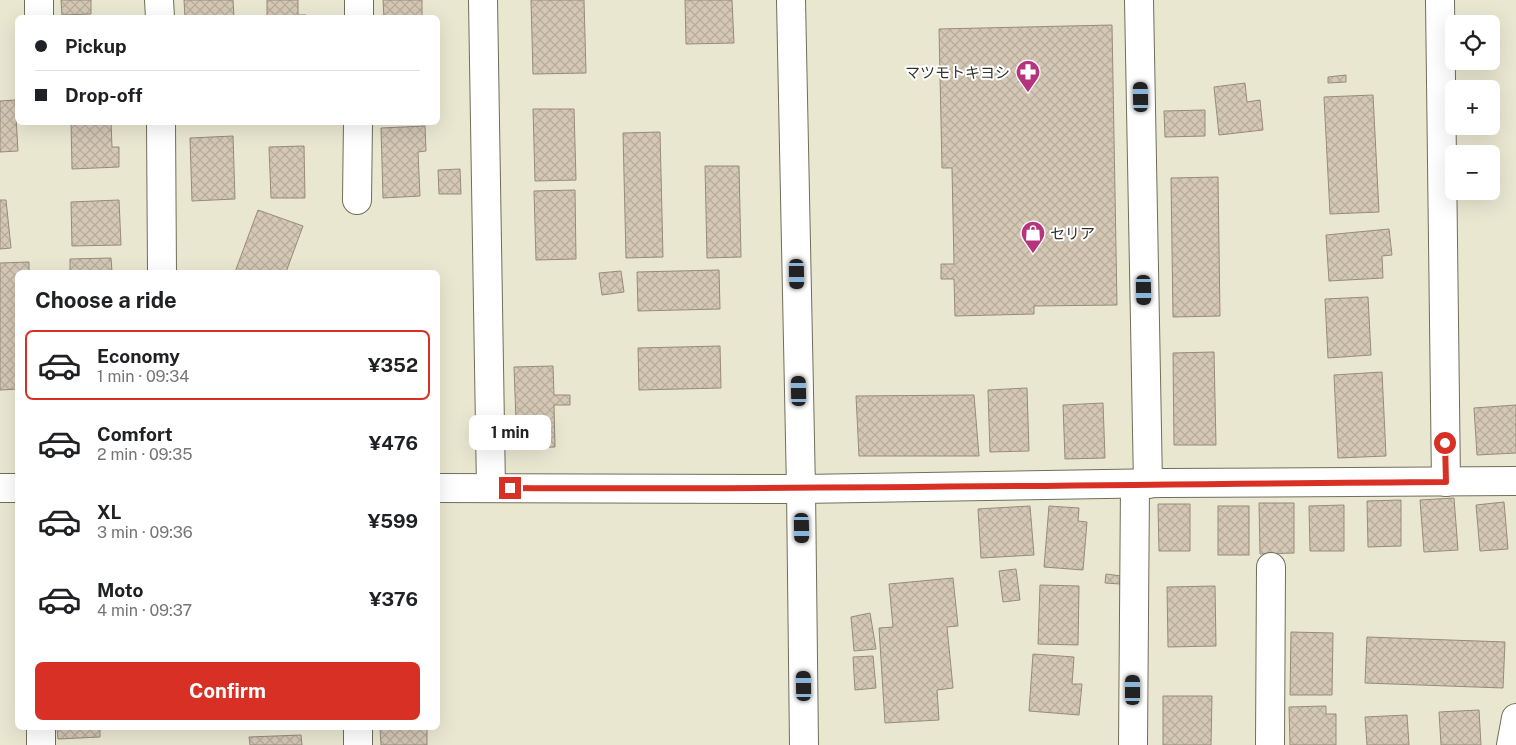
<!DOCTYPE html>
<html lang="en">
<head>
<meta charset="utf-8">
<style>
  body { margin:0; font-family:"Public Sans","Noto Sans JP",sans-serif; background:#f2f2f2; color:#202124; height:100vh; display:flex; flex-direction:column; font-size:19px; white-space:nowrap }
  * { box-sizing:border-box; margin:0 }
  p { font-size:16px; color:#757577 }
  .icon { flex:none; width:28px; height:28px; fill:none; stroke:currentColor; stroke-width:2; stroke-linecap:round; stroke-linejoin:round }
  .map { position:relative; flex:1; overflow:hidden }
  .details { position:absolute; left:15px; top:270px; width:425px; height:460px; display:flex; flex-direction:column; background:#fff; border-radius:8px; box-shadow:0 5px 20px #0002 }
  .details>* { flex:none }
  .top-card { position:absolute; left:15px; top:15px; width:425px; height:110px; border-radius:8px; box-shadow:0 5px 20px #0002; display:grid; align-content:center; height:110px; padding:0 20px; background:#fff }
  .buttons { position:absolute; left:1445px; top:15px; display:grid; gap:10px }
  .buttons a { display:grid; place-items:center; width:55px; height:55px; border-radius:8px; background:#fff; box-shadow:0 5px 20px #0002; font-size:25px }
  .end { position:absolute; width:22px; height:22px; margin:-11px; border:6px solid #d93025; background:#fff; box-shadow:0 0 0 2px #fff }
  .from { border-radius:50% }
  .bubble { position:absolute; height:35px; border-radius:8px; background:#fff; box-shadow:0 5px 20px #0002; font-size:16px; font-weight:700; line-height:35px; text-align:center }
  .car { position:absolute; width:15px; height:30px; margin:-15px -8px; border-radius:6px; box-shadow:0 0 4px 1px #0007; background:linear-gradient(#222 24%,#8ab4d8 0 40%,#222 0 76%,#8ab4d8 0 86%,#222 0) }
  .top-card b { display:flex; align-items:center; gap:18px; height:48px; font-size:19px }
  .top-card b+b { border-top:1px solid #e0e0e0 }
  .top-card i { width:12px; height:12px; background:#202124 }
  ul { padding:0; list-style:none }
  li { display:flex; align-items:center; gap:15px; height:70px; margin:0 10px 8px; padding:0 10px; border:2px solid transparent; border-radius:8px }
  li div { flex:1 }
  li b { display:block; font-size:19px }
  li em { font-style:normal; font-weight:700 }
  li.current { border-color:#d93025 }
  li>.icon { width:45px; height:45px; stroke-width:1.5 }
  h2 { padding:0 20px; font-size:22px; line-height:60px }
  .cta { display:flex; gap:10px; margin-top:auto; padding:10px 20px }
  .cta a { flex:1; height:58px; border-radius:8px; background:#d93025; color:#fff; font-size:20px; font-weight:700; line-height:58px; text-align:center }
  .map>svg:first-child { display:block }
  .building { fill:url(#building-cross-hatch); stroke:#978b79 }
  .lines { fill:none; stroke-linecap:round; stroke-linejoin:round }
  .minor-casing { stroke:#716e5b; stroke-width:30 }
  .minor { stroke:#fff; stroke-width:28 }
  .route { stroke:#d93025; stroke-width:6 }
  .labels { text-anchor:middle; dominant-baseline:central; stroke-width:4; stroke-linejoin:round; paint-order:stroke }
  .poi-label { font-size:15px; fill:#34332b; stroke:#fff; text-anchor:end }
</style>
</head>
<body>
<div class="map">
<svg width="1516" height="745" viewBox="0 0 1516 745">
  <defs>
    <pattern id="building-cross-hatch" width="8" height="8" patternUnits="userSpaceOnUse" patternTransform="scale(1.25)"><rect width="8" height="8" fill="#d4c8b5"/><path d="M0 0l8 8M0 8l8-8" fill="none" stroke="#b7ac9c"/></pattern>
  </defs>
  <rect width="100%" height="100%" fill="#eae7d1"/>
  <!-- building -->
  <g class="building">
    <polygon points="61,0 91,0 91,14 62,15"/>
    <polygon points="184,0 233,0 234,18 185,18"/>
    <polygon points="267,0 298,0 298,15 306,15 306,18 267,18"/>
    <polygon points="383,0 422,0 422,18 384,18"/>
    <polygon points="531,0 584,0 586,73 533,74"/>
    <polygon points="685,0 732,0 734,43 686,44"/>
    <polygon points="1112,25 1117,305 1034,306 1034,314 955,316 954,279 941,279 941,264 954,264 952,168 942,168 939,29"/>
    <polygon points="1346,75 1346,82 1328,83 1328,77"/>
    <polygon points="1245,83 1247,102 1260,100 1263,130 1219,135 1214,87"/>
    <polygon points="1373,95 1379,212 1330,214 1324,97"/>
    <polygon points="15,100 18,151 0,152 0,101"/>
    <polygon points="533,109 574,109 576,180 535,181"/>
    <polygon points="1205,110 1205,136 1165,137 1164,111"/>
    <polygon points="71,122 111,122 112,147 119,147 119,167 72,169"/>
    <polygon points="425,126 426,151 418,152 420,196 383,198 381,128"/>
    <polygon points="660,132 663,257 626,258 623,133"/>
    <polygon points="233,136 235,199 192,201 190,138"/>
    <polygon points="304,146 305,198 271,198 269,147"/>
    <polygon points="705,166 739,166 741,257 707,258"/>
    <polygon points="460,169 461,194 439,194 438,170"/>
    <polygon points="1218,177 1220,316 1173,317 1171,178"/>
    <polygon points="575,190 576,259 536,260 534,191"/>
    <polygon points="0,200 6,200 11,248 0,249"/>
    <polygon points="119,200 121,245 72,246 71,202"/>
    <polygon points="258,210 303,226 286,272 235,272"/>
    <polygon points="1389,229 1392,255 1382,256 1383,278 1329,281 1326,235"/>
    <polygon points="111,258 112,272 70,272 70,259"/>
    <polygon points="29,262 29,272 18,272 18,389 0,390 0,263"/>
    <polygon points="719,270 720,309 638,311 637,272"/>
    <polygon points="621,271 624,292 602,295 599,273"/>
    <polygon points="1368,297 1371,355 1328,358 1325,299"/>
    <polygon points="720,346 721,388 639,390 638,348"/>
    <polygon points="1214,352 1216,445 1174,445 1173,353"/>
    <polygon points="553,366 554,395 570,395 570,405 554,405 555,447 517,448 514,367"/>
    <polygon points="1382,372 1386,456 1338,458 1334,375"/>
    <polygon points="1027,388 1029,451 990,452 988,390"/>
    <polygon points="974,395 979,456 859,456 856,396"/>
    <polygon points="1103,403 1105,458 1065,459 1063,405"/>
    <polygon points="1516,405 1516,453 1477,455 1474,408"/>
    <polygon points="1454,498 1458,550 1424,552 1420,500"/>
    <polygon points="1401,500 1401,546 1368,547 1367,501"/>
    <polygon points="1504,502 1508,549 1480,551 1476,505"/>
    <polygon points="1259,503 1294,503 1294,553 1260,554"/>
    <polygon points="1158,504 1190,504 1190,551 1159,551"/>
    <polygon points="1344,505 1344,551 1310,551 1309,506"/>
    <polygon points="1030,506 1034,555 981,558 978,509"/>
    <polygon points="1049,506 1079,508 1078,521 1087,522 1083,570 1044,567"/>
    <rect x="1218" y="506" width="31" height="49"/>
    <polygon points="1016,569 1020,600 1003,602 999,571"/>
    <polygon points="1106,574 1121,576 1120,584 1105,583"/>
    <polygon points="953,578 958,626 947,627 953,688 937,690 939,720 885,723 879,628 893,627 889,584"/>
    <polygon points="1040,585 1079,586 1078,645 1038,644"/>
    <polygon points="1215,586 1216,646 1168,647 1167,587"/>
    <polygon points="870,613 876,649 854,651 851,617"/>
    <polygon points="1291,632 1333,633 1332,695 1290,695"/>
    <polygon points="1367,637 1505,642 1503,688 1365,683"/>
    <polygon points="1033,654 1074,657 1072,684 1082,684 1079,715 1029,711"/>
    <polygon points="873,656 876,688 855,690 853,657"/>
    <polygon points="1163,696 1212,696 1211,745 1163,745"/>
    <polygon points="1326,706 1326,714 1336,714 1336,745 1290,745 1289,707"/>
    <polygon points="1479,710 1481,745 1441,745 1439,712"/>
    <polygon points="1407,715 1409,745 1367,745 1365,717"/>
    <polygon points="57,728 100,728 100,737 58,739"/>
    <polygon points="380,728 427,728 427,745 381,745"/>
    <polygon points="301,735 302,745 250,745 249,737"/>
  </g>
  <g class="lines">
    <defs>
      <g id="minor">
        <polyline points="39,0 39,18"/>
        <polyline points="159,0 160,18"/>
        <polyline points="483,0 491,488"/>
        <polyline points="791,0 801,489 804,745"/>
        <polyline points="1139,0 1148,484"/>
        <polyline points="1440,0 1446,482"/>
        <polyline points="359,18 359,0"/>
        <polyline points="161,122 162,272"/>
        <polyline points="357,200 358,122"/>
        <polyline points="0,488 18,488"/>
        <polyline points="438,488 801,489 1164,483 1516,481"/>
        <polyline points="41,728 41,745"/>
        <polyline points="358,728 358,745"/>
        <polyline points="1133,745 1135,484"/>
        <polyline points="1270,745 1271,567"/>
        <polyline points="1511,745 1516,718"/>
      </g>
    </defs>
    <!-- minor casing -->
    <use href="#minor" class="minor-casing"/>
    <!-- minor -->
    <use href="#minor" class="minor"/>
  </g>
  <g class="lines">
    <!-- route -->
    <path class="route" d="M510,488c312,2 624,-4 936,-6l-1,-39"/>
  </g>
  <!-- icons -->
  <defs>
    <symbol id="pharmacy-pin" viewBox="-11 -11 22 30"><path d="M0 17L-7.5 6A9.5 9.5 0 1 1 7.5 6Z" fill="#b6347c" stroke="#fff"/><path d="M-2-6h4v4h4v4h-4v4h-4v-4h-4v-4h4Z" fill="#fff"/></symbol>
    <symbol id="shop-pin" viewBox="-11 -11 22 30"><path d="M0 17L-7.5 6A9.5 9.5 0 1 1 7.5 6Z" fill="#b6347c" stroke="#fff"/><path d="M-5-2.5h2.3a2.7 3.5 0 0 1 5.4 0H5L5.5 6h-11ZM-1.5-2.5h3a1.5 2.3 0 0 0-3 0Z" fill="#fff"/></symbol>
  </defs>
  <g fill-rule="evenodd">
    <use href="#pharmacy-pin" x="1014" y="58" width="28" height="38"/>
    <use href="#shop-pin" x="1019" y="219" width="28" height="38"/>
  </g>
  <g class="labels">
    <!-- poi labels -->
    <g class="poi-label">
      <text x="1010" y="72">マツモトキヨシ</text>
      <text x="1050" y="233" text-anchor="start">セリア</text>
    </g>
  </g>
</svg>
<div class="buttons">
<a><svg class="icon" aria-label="locate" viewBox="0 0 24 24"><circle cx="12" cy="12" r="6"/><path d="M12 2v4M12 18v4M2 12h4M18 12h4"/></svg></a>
<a>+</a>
<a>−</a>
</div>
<i class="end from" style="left:1445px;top:443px"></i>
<i class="end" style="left:510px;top:488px"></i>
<div class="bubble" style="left:469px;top:415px;width:82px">1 min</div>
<i class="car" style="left:1141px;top:97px;rotate:359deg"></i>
<i class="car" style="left:797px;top:274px;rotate:179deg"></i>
<i class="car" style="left:1144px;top:290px;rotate:179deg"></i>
<i class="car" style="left:799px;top:391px;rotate:359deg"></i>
<i class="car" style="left:802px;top:528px;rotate:179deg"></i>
<i class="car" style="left:804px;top:686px;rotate:359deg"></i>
<i class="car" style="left:1133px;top:690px;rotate:0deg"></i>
<div class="top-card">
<b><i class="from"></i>Pickup</b>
<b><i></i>Drop-off</b>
</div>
<section class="details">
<h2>Choose a ride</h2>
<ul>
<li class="current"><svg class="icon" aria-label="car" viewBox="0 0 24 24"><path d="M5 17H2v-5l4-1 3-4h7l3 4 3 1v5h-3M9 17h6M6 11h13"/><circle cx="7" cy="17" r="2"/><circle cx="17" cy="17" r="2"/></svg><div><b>Economy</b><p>1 min · 09:34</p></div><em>¥352</em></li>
<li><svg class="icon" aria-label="car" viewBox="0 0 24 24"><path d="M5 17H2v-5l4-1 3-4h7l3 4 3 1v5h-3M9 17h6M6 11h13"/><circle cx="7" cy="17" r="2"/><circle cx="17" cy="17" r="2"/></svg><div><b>Comfort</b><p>2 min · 09:35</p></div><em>¥476</em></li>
<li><svg class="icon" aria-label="car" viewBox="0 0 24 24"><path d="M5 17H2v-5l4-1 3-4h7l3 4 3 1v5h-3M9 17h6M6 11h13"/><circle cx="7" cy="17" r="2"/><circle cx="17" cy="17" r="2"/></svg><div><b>XL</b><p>3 min · 09:36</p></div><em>¥599</em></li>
<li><svg class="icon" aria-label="car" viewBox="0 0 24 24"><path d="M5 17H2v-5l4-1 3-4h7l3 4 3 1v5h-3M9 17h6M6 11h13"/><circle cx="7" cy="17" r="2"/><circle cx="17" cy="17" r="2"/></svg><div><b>Moto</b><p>4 min · 09:37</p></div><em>¥376</em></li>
</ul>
<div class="cta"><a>Confirm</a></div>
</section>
</div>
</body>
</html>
